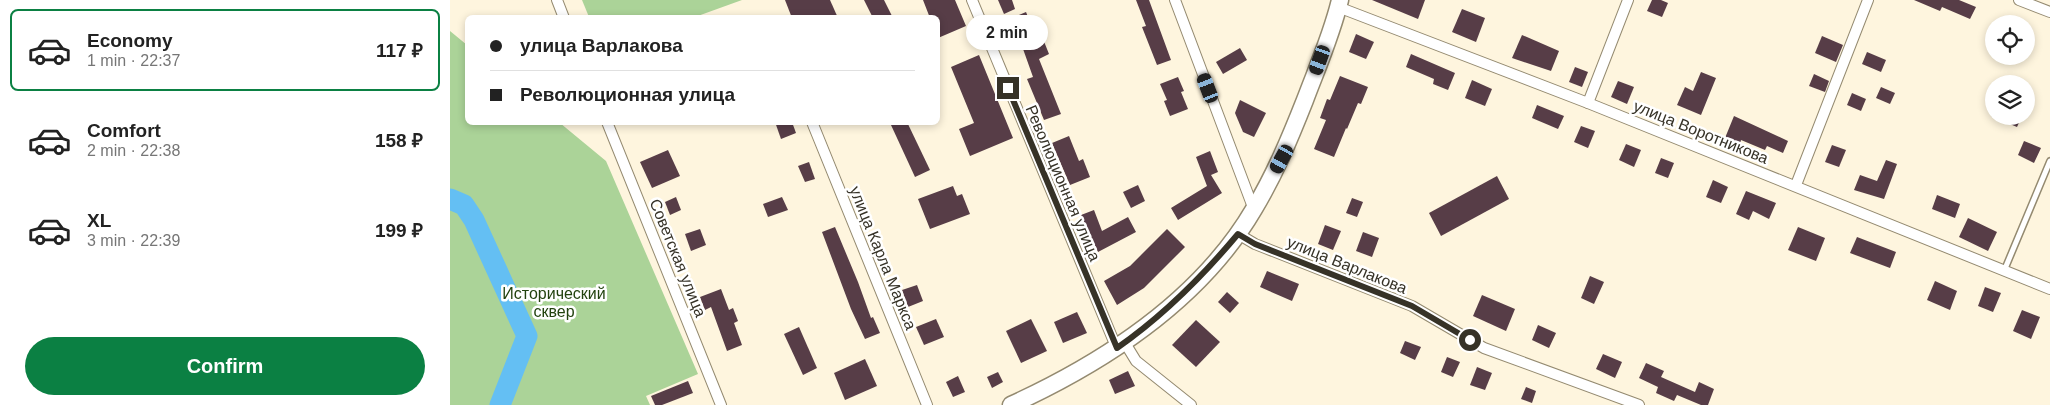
<!DOCTYPE html>
<html lang="en">
<head>
<meta charset="utf-8">
<style>
  body { margin:0; font-family:Arial,sans-serif; background:#f6f6f6; color:#222; height:100vh; display:flex; flex-direction:column; font-size:19px; white-space:nowrap }
  * { box-sizing:border-box; margin:0 }
  p { font-size:16px; color:#767676 }
  .icon { flex:none; width:28px; height:28px; fill:none; stroke:currentColor; stroke-width:2; stroke-linecap:round; stroke-linejoin:round }
  .map { position:relative; flex:1; overflow:hidden }
  .sheet { display:flex; flex-direction:column; background:#fff; width:450px }
  .sheet>* { flex:none }
  .guide { position:absolute; left:15px; top:15px; width:475px; height:110px; border-radius:8px; box-shadow:0 2px 8px #0003; display:grid; align-content:center; height:110px; padding:0 25px; background:#fff }
  .tools { position:absolute; left:1535px; top:15px; display:grid; gap:10px }
  .tools a { display:grid; place-items:center; width:50px; height:50px; border-radius:50%; background:#fff; box-shadow:0 2px 8px #0003; font-size:25px }
  .end { position:absolute; width:22px; height:22px; margin:-11px; border:6px solid #363227; background:#fff; box-shadow:0 0 0 2px #fff }
  .from { border-radius:50% }
  .bubble { position:absolute; height:35px; border-radius:18px; background:#fff; box-shadow:0 2px 8px #0003; font-size:16px; font-weight:700; line-height:35px; text-align:center }
  .car { position:absolute; width:15px; height:30px; margin:-15px -8px; border-radius:6px; box-shadow:0 0 4px 1px #0007; background:linear-gradient(#222 24%,#8ab4d8 0 40%,#222 0 76%,#8ab4d8 0 86%,#222 0) }
  .guide b { display:flex; align-items:center; gap:18px; height:48px; font-size:19px }
  .guide b+b { border-top:1px solid #e0e0e0 }
  .guide i { width:12px; height:12px; background:#222 }
  ul { padding:9px 0 0; list-style:none }
  li { display:flex; align-items:center; gap:15px; height:82px; margin:0 10px 8px; padding:0 15px; border:2px solid transparent; border-radius:8px }
  li div { flex:1 }
  li b { display:block; font-size:19px }
  li em { font-style:normal; font-weight:700 }
  li.selected { border-color:#0b8043 }
  li>.icon { width:45px; height:45px; stroke-width:1.5 }
  .cta { display:flex; gap:10px; margin-top:auto; padding:10px 25px }
  .cta a { flex:1; height:58px; border-radius:30px; background:#0b8043; color:#fff; font-size:20px; font-weight:700; line-height:58px; text-align:center }
  main { display:flex; flex:1; min-height:0 }
  .map>svg:first-child { display:block }
  .green { fill:#abd398 }
  .lines { fill:none; stroke-linecap:round; stroke-linejoin:round }
  .river { stroke:#64bff3; stroke-width:21 }
  .building { fill:#573d47 }
  .lane-casing { stroke:#948a70; stroke-width:8 }
  .street-casing { stroke:#948a70; stroke-width:12 }
  .primary-casing { stroke:#948a70; stroke-width:19 }
  .lane { stroke:#fff; stroke-width:5 }
  .street { stroke:#fff; stroke-width:10 }
  .primary { stroke:#fff; stroke-width:16 }
  .route { stroke:#363227; stroke-width:6 }
  .labels { text-anchor:middle; dominant-baseline:central; stroke-width:5; stroke-linejoin:round; paint-order:stroke }
  .street-label { font-size:16px; fill:#363227; stroke:#fff }
  .park-label { font-size:16px; fill:#22420e; stroke:#fff }
</style>
</head>
<body>
<main>
<section class="sheet">
<ul>
<li class="selected"><svg class="icon" aria-label="car" viewBox="0 0 24 24"><path d="M5 17H2v-5l4-1 3-4h7l3 4 3 1v5h-3M9 17h6M6 11h13"/><circle cx="7" cy="17" r="2"/><circle cx="17" cy="17" r="2"/></svg><div><b>Economy</b><p>1 min · 22:37</p></div><em>117 ₽</em></li>
<li><svg class="icon" aria-label="car" viewBox="0 0 24 24"><path d="M5 17H2v-5l4-1 3-4h7l3 4 3 1v5h-3M9 17h6M6 11h13"/><circle cx="7" cy="17" r="2"/><circle cx="17" cy="17" r="2"/></svg><div><b>Comfort</b><p>2 min · 22:38</p></div><em>158 ₽</em></li>
<li><svg class="icon" aria-label="car" viewBox="0 0 24 24"><path d="M5 17H2v-5l4-1 3-4h7l3 4 3 1v5h-3M9 17h6M6 11h13"/><circle cx="7" cy="17" r="2"/><circle cx="17" cy="17" r="2"/></svg><div><b>XL</b><p>3 min · 22:39</p></div><em>199 ₽</em></li>
</ul>
<div class="cta"><a>Confirm</a></div>
</section>
<div class="map">
<svg width="1600" height="405" viewBox="0 0 1600 405">
  <rect width="100%" height="100%" fill="#fef5de"/>
  <!-- green -->
  <g class="green">
    <polygon points="132,0 292,0 245,17 139,17"/>
    <polygon points="0,31 17,45 18,122 110,123 156,161 248,374 196,396 200,405 0,405"/>
  </g>
  <g class="lines">
    <!-- river -->
    <polyline class="river" points="0,199 14,205 24,220 77,336 50,405"/>
  </g>
  <!-- building -->
  <g class="building">
    <polygon points="335,0 380,0 388,18 342,18"/>
    <polygon points="414,0 434,0 443,18 423,18"/>
    <polygon points="473,0 505,0 516,26 488,38 488,18 480,18"/>
    <polygon points="548,0 562,0 565,9 554,14"/>
    <polygon points="686,0 699,0 721,60 707,65 692,27 696,26"/>
    <polygon points="922,0 975,0 968,19"/>
    <polygon points="1202,0 1211,0 1218,3 1212,17 1197,11"/>
    <polygon points="1464,0 1509,0 1526,7 1520,19 1492,7 1490,11"/>
    <polygon points="1012,9 1035,18 1026,42 1002,32"/>
    <polygon points="576,12 586,36 591,34 599,54 589,59 611,114 594,120 577,79 583,77 562,18"/>
    <polygon points="906,34 924,42 916,59 899,52"/>
    <polygon points="1072,35 1109,51 1101,71 1062,58"/>
    <polygon points="1372,36 1393,45 1386,62 1365,53"/>
    <polygon points="790,48 797,60 773,74 766,62"/>
    <polygon points="1417,52 1436,60 1431,72 1412,64"/>
    <polygon points="961,54 1005,73 998,90 983,84 984,79 956,67"/>
    <polygon points="529,55 563,138 520,156 509,129 524,123 501,67"/>
    <polygon points="1125,67 1138,72 1132,87 1119,82"/>
    <polygon points="1251,72 1266,78 1251,115 1227,105 1235,87 1243,91"/>
    <polygon points="1364,74 1379,81 1375,92 1359,86"/>
    <polygon points="890,76 918,87 911,104 908,103 897,129 896,128 884,157 864,149 876,120 870,118 877,99 880,100"/>
    <polygon points="728,77 734,91 731,92 738,109 720,116 714,101 717,100 710,84"/>
    <polygon points="1022,80 1042,89 1035,106 1015,98"/>
    <polygon points="1168,81 1184,87 1177,104 1161,97"/>
    <polygon points="1431,87 1445,93 1440,104 1426,98"/>
    <polygon points="1402,93 1416,99 1411,111 1397,105"/>
    <polygon points="790,100 816,113 804,137 793,132 785,113"/>
    <polygon points="1087,105 1114,116 1108,129 1082,118"/>
    <polygon points="1284,116 1338,141 1333,153 1317,146 1315,150 1291,140 1290,144 1275,138"/>
    <polygon points="1541,116 1572,116 1567,127"/>
    <polygon points="325,122 342,122 346,133 331,139"/>
    <polygon points="447,122 457,122 480,170 465,177 441,125"/>
    <polygon points="1131,126 1145,131 1138,148 1124,142"/>
    <polygon points="619,136 629,161 633,159 640,177 620,185 602,143"/>
    <polygon points="1574,141 1591,148 1584,163 1568,155"/>
    <polygon points="1176,144 1191,150 1184,167 1169,160"/>
    <polygon points="1382,145 1396,150 1389,167 1375,162"/>
    <polygon points="218,150 230,176 202,188 190,162"/>
    <polygon points="760,151 768,172 761,175 772,193 728,220 721,208 757,186 746,157"/>
    <polygon points="1211,158 1224,163 1218,178 1205,173"/>
    <polygon points="1436,160 1447,164 1434,199 1404,190 1410,175 1427,181"/>
    <polygon points="359,162 365,179 355,182 348,166"/>
    <polygon points="1047,176 1059,199 991,236 979,213"/>
    <polygon points="1263,180 1278,187 1271,203 1256,197"/>
    <polygon points="688,185 695,201 681,208 673,192"/>
    <polygon points="503,186 507,196 512,194 520,214 480,229 468,199"/>
    <polygon points="1296,191 1326,203 1319,219 1303,211 1299,220 1286,214"/>
    <polygon points="1487,195 1510,204 1505,218 1482,209"/>
    <polygon points="226,197 231,210 220,215 215,202"/>
    <polygon points="332,197 338,210 318,217 313,204"/>
    <polygon points="902,198 913,202 907,217 896,213"/>
    <polygon points="644,210 652,231 678,217 686,232 648,252 631,215"/>
    <polygon points="1518,218 1547,232 1538,251 1509,237"/>
    <polygon points="875,225 891,231 883,250 868,244"/>
    <polygon points="385,227 408,282 421,318 423,317 430,333 415,339 401,309 372,232"/>
    <polygon points="1348,227 1375,238 1366,261 1338,250"/>
    <polygon points="250,229 256,245 241,251 235,234"/>
    <polygon points="717,229 735,247 694,288 667,305 654,281 680,266"/>
    <polygon points="913,232 929,238 922,257 906,251"/>
    <polygon points="1407,237 1446,252 1440,268 1400,253"/>
    <polygon points="817,271 849,284 842,301 810,287"/>
    <polygon points="1140,276 1154,282 1144,304 1131,298"/>
    <polygon points="1485,281 1507,291 1500,310 1477,300"/>
    <polygon points="467,285 473,301 458,307 452,290"/>
    <polygon points="1535,287 1551,293 1543,312 1528,306"/>
    <polygon points="271,289 279,310 283,308 288,321 284,323 292,345 277,351 261,307 255,310 250,297"/>
    <polygon points="777,292 789,303 780,313 768,302"/>
    <polygon points="1032,295 1065,309 1056,331 1023,316"/>
    <polygon points="1572,310 1590,317 1581,339 1563,331"/>
    <polygon points="627,312 637,333 613,343 604,322"/>
    <polygon points="486,319 494,337 474,345 466,327"/>
    <polygon points="581,319 597,351 571,363 556,331"/>
    <polygon points="746,320 770,342 746,367 722,345"/>
    <polygon points="1088,325 1106,333 1099,348 1082,340"/>
    <polygon points="349,327 367,368 353,375 334,334"/>
    <polygon points="955,341 971,347 965,360 950,353"/>
    <polygon points="1153,354 1172,362 1165,378 1146,369"/>
    <polygon points="997,357 1010,362 1003,377 991,372"/>
    <polygon points="415,359 427,386 395,400 384,373"/>
    <polygon points="1196,363 1214,371 1211,377 1245,392 1249,382 1264,389 1258,405 1251,405 1227,395 1224,401 1206,393 1208,387 1189,378"/>
    <polygon points="1027,367 1042,373 1035,390 1020,385"/>
    <polygon points="678,371 685,386 665,394 659,380"/>
    <polygon points="548,372 553,382 542,388 537,377"/>
    <polygon points="508,376 515,392 503,397 496,382"/>
    <polygon points="238,381 243,393 212,405 205,405 201,396"/>
    <polygon points="1076,387 1086,391 1082,403 1071,399"/>
  </g>
  <g class="lines">
    <defs>
      <polyline id="lane" points="1554,271 1600,161"/>
      <g id="street">
        <polyline points="107,0 114,18"/>
        <polyline points="522,0 667,349"/>
        <polyline points="725,0 804,210"/>
        <polyline points="1569,0 1600,12"/>
        <polyline points="888,7 1138,103 1600,289"/>
        <polyline points="1138,103 1178,0"/>
        <polyline points="157,122 271,405"/>
        <polyline points="362,122 477,405"/>
        <polyline points="1346,185 1418,0"/>
        <polyline points="788,234 805,244 962,306 1034,348 1189,405"/>
        <polyline points="675,343 686,361 741,405"/>
      </g>
      <path id="primary" d="M561,405c94,-43 189,-104 243,-196 21,-35 36,-71 51,-109 12,-32 27,-66 35,-100"/>
    </defs>
    <!-- lane casing -->
    <use href="#lane" class="lane-casing"/>
    <!-- street casing -->
    <use href="#street" class="street-casing"/>
    <!-- primary casing -->
    <use href="#primary" class="primary-casing"/>
    <!-- lane -->
    <use href="#lane" class="lane"/>
    <!-- street -->
    <use href="#street" class="street"/>
    <!-- primary -->
    <use href="#primary" class="primary"/>
  </g>
  <g class="lines">
    <!-- route -->
    <path class="route" d="M558,88l109,260c46,-32 85,-71 121,-114l17,10 157,62 58,34"/>
  </g>
  <g class="labels">
    <!-- street labels -->
    <g class="street-label">
      <text transform="translate(1251 132) rotate(22)">улица Воротникова</text>
      <text transform="translate(613 183) rotate(67)">Революционная улица</text>
      <text transform="translate(228 258) rotate(68)">Советская улица</text>
      <text transform="translate(433 258) rotate(68)">улица Карла Маркса</text>
      <text transform="translate(897 265) rotate(22)">улица Варлакова</text>
    </g>
    <!-- park labels -->
    <g class="park-label">
      <text x="104" y="293">Исторический<tspan x="104" dy="18">сквер</tspan></text>
    </g>
  </g>
</svg>
<div class="tools">
<a><svg class="icon" aria-label="locate" viewBox="0 0 24 24"><circle cx="12" cy="12" r="6"/><path d="M12 2v4M12 18v4M2 12h4M18 12h4"/></svg></a>
<a><svg class="icon" aria-label="layers" viewBox="0 0 24 24"><path d="M12 4l9 5-9 5-9-5zM3 14l9 5 9-5"/></svg></a>
</div>
<i class="end from" style="left:1020px;top:340px"></i>
<i class="end" style="left:558px;top:88px"></i>
<div class="bubble" style="left:516px;top:15px;width:82px">2 min</div>
<i class="car" style="left:870px;top:60px;rotate:200deg"></i>
<i class="car" style="left:758px;top:88px;rotate:339deg"></i>
<i class="car" style="left:832px;top:159px;rotate:209deg"></i>
<div class="guide">
<b><i class="from"></i>улица Варлакова</b>
<b><i></i>Революционная улица</b>
</div>
</div>
</main>
</body>
</html>
